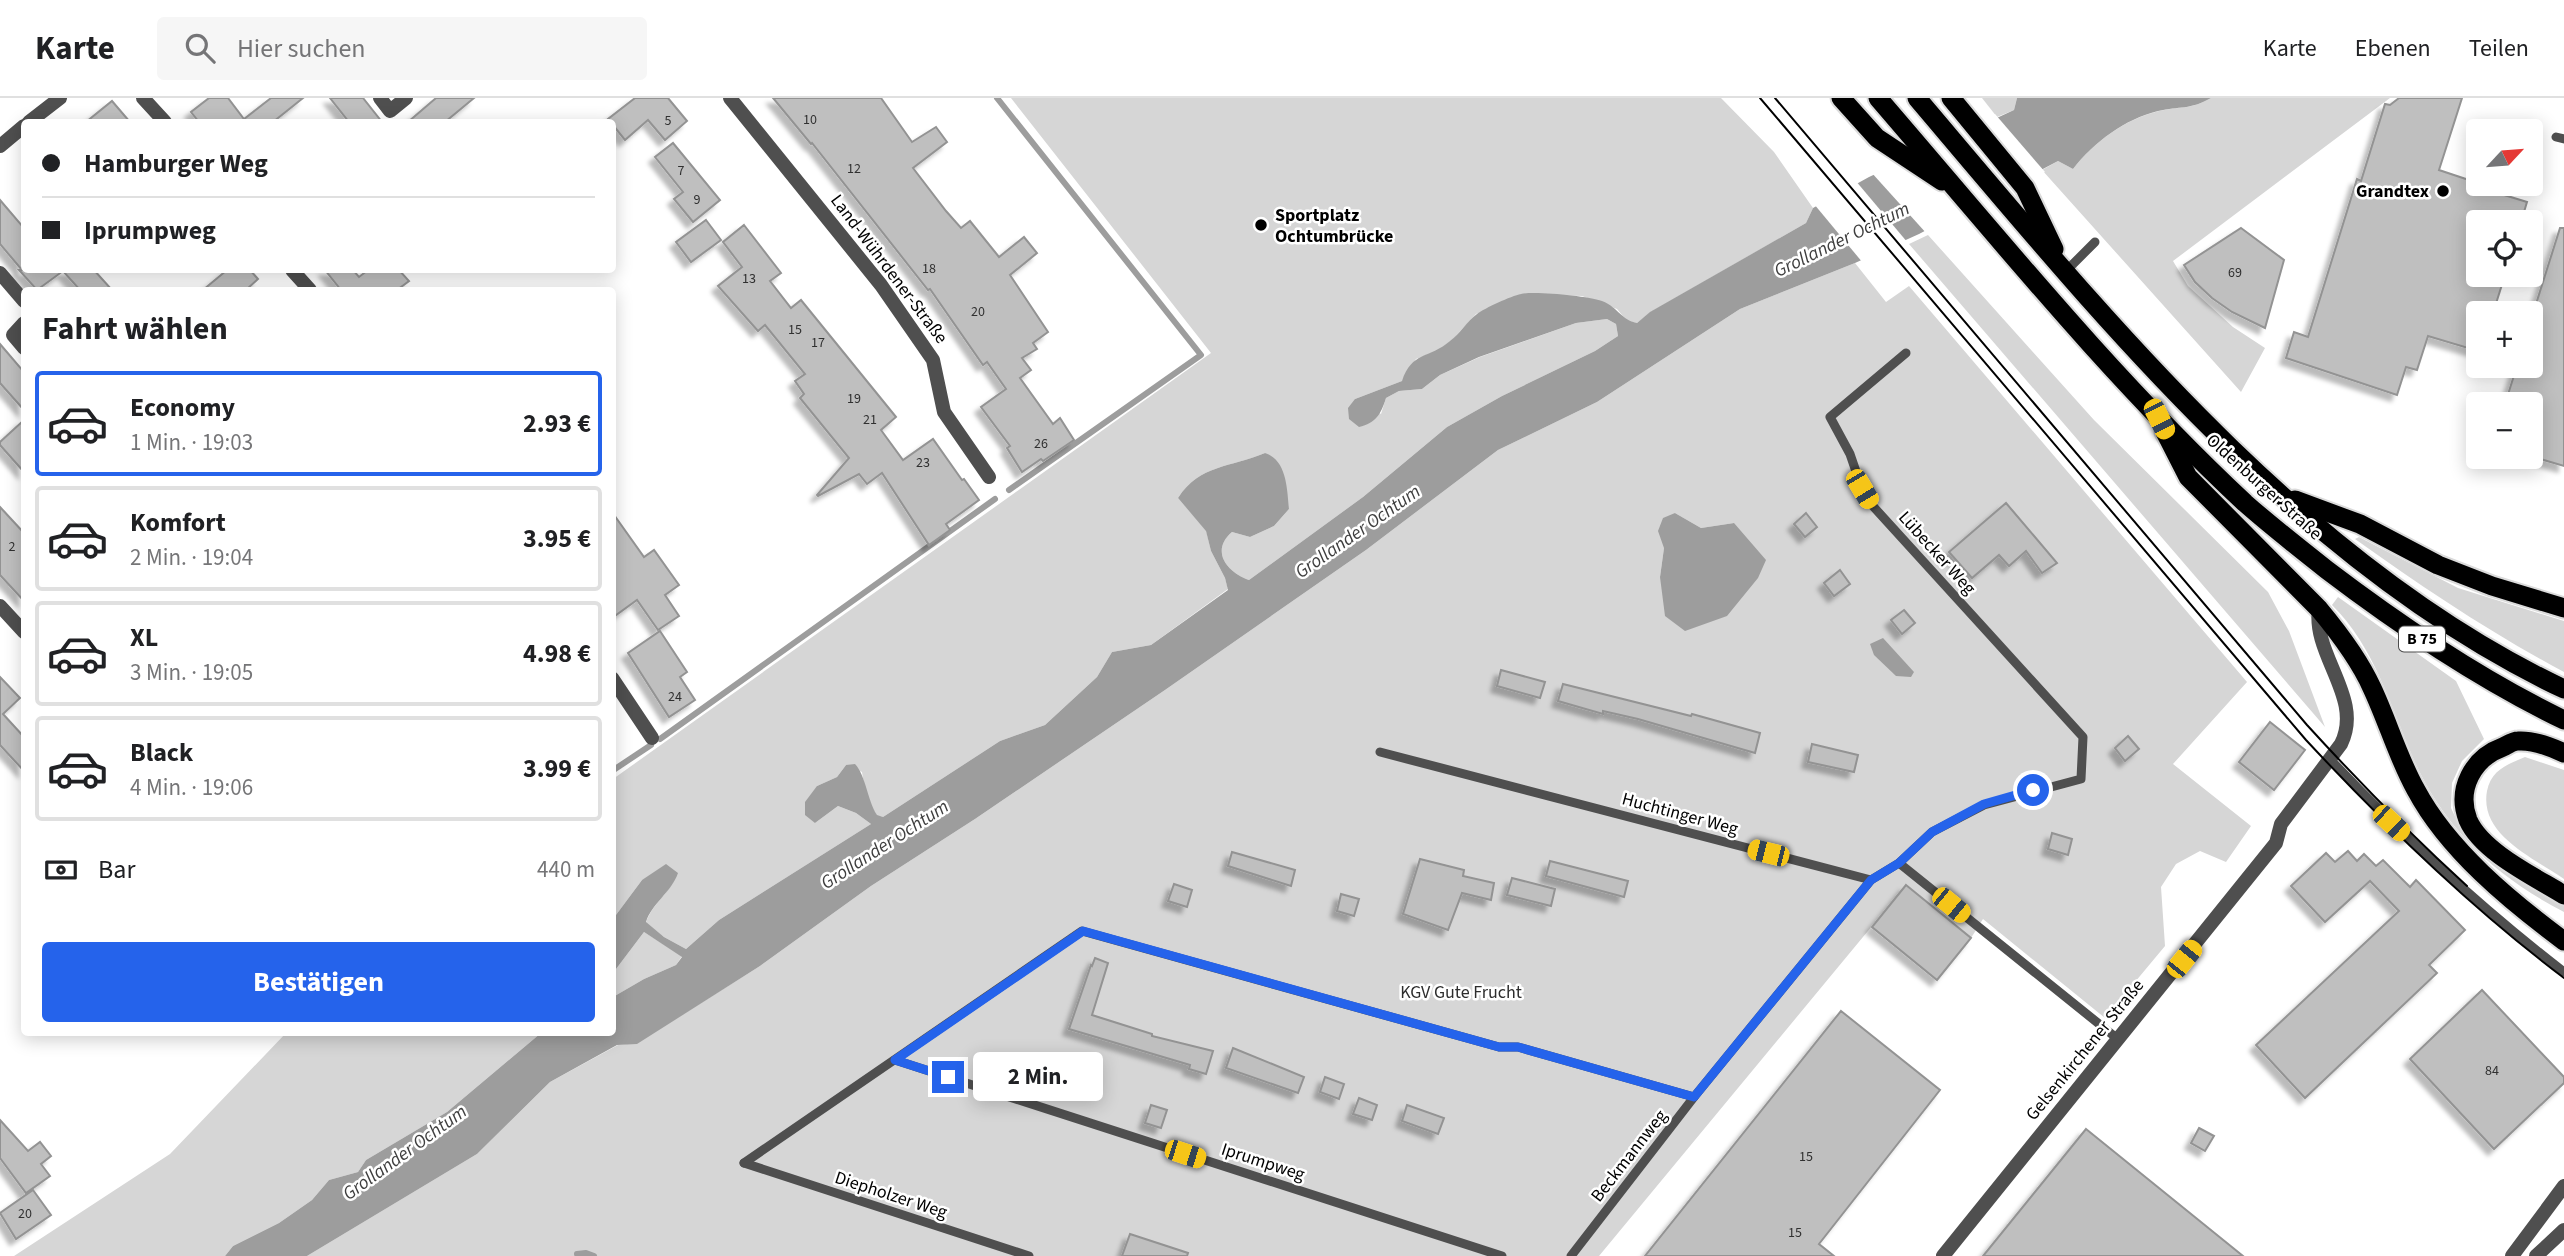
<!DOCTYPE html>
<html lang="de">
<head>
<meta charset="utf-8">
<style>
  body { margin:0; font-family:"Source Sans 3",sans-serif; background:#f6f6f6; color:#202124; height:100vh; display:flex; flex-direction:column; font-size:26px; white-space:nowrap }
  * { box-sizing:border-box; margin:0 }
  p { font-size:23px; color:#757577 }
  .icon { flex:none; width:38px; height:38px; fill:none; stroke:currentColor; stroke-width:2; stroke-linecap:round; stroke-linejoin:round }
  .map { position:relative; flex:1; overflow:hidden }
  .panel { position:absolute; left:21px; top:189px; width:595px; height:749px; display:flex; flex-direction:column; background:#fff; border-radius:7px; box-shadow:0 4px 18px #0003 }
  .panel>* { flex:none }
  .top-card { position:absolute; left:21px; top:21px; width:595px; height:154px; border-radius:7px; box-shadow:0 4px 18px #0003; display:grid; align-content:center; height:154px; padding:0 21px; background:#fff }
  .needle { width:46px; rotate:64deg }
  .buttons { position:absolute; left:2466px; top:21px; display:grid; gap:14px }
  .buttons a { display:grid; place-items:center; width:77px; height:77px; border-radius:7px; background:#fff; box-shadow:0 4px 18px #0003; font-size:35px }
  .end { position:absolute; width:32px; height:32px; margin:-16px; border:9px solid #2563eb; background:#fff; box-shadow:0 0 0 4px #fff }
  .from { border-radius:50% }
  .bubble { position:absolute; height:49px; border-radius:7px; background:#fff; box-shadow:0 4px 18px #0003; font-size:23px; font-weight:700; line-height:49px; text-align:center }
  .car { position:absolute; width:21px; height:42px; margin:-21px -10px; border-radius:9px; box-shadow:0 0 5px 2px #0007; background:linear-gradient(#f5c518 24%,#345 0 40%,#f5c518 0 76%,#345 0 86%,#f5c518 0) }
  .top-card b { display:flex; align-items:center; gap:24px; height:66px; font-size:26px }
  .top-card b+b { border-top:2px solid #e0e0e0 }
  .top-card i { width:18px; height:18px; background:#202124 }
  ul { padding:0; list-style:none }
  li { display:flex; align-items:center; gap:21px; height:105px; margin:0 14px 10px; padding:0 7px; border:4px solid #e0e0e0; border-radius:7px }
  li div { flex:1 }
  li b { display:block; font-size:26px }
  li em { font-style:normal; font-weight:700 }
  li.current { border-color:#2563eb }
  li>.icon { width:63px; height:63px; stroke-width:1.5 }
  h2 { padding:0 21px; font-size:32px; line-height:84px }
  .pay { display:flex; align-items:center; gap:18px; height:77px; padding:0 21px; font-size:26px }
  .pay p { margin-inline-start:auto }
  .cta { display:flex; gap:14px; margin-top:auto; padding:14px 21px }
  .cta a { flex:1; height:80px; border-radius:7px; background:#2563eb; color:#fff; font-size:28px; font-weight:700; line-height:80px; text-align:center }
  header { display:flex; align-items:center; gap:42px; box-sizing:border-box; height:98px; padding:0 35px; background:#fff; border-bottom:2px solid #e0e0e0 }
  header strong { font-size:33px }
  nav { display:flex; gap:38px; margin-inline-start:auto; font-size:24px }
  .search { width:490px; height:63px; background:#f6f6f6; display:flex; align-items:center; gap:18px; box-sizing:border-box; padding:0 24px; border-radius:7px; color:#757577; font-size:26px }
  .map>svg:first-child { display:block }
  .green { fill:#d6d6d6; fill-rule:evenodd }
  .water { fill:#9d9d9d }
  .pier { fill:#fff }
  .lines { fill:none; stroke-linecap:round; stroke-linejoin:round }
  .stream { stroke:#9d9d9d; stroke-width:6 }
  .building { fill:#bfbfbf; stroke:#939393; stroke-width:2; filter:url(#shadow) }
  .trunk-casing { stroke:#dbdbdb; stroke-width:23 }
  .service { stroke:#4f4f4f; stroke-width:9 }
  .minor { stroke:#4f4f4f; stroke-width:14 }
  .trunk { stroke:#000; stroke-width:19 }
  .tram { stroke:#000; stroke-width:2 }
  .route { stroke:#2563eb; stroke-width:9 }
  .poi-dot { fill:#000; stroke:#fff; stroke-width:2.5 }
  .labels { text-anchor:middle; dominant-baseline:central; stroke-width:5; stroke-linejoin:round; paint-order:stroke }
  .number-label { font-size:14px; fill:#303030 }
  .shield { fill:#fff; stroke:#4c4c4c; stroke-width:2 }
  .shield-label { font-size:16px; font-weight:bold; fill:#000 }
  .poi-label { font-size:18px; font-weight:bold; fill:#000; stroke:#fff; text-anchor:end }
  .street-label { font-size:18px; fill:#000; stroke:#fff }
  .park-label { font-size:18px; fill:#2d2d2d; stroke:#fff }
  .water-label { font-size:19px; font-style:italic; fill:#3e3e3e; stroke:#fff }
</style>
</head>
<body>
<header>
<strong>Karte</strong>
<div class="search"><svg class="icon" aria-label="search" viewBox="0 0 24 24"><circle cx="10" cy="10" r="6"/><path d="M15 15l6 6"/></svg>Hier suchen</div>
<nav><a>Karte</a><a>Ebenen</a><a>Teilen</a></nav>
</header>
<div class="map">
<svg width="2564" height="1158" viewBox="0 0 2564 1158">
  <defs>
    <filter id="shadow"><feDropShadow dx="-6" dy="6" stdDeviation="2" flood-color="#0004"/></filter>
  </defs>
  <rect width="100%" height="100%" fill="#fff"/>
  <!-- green -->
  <g class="green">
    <path d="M1011,0h710l53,54 39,56 -7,15 -155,89 -14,11 -10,-2 -10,-12 -35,-13 -60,-2 -46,20 -23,25 -14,11 -23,9 -14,22 -47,18 26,15 5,-16 13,-7 23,-2 18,-14 40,-18 96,-34 31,-4 9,5 2,12 -23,15 -93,45 -55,31 -84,70 -114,83c-22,-8 -39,-29 -17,-48l18,5 24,-11 15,-17 -24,-56c-35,15 -65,11 -87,45l28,32 5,21 14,27 3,11 -77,56 -39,7 -15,25 -52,48 -45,16 -117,76 -6,-1c-8,-14 -13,-28 -15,-44l-16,-7 -9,12 -20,9 -2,37 23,-17 18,7 15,11 -152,96 -33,29 -22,-12 -18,-14c6,-20 25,-30 31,-50l-35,7 -29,39v-140l598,-426z"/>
    <polygon points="1982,0 2017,0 2014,12 1997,19"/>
    <path d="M2211,0h179l-217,163 15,25 45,41 32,21 -24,44 -199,-222 16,-9 15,8c21,-27 52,-50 86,-58 22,-5 31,-1 52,-13z"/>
    <polygon points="1928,137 2094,322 2268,494 2289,533 2325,629 1909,146"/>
    <path d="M1855,165l31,39 23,-16 338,396 -74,82 78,62 -25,36 -26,-11 -24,13 -15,23 4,59 -60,72 -122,-99 -12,19 -65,-53 -307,371h-1292l170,-102 73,-72 68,-37 19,-2 123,-77 111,-80 104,-67 190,-129 201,-140 132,-100 99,-48 143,-93zM1675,415l26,15 33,-5 -74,54 4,-29z"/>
    <path d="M2359,439l99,51 106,33v51c-73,-39 -142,-85 -209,-133z"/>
    <path d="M2338,499l118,84 28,58 -22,22 -10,22 -1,25 11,23 12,15 90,60v6c-66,-34 -120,-83 -150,-152 -23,-53 -40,-114 -82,-155z"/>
    <path d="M2525,659l39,13v109c-30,-21 -85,-44 -77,-88 4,-21 21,-27 38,-34z"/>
    <polygon points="644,834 682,858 676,867 644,881 613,899 613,875"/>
    <polygon points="286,935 541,935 447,1014 366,1062 358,1074 329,1082 312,1102 279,1125 233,1148 225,1158 14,1158 170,1056"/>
  </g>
  <!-- water -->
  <g class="water">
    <path d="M2017,0h194c-21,12 -31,8 -53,13 -33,8 -64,31 -85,58l-15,-8 -139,73 -64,29 -115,46 -143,93 -99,48 -132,100 -201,140 -190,129 -104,67 -111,80 -123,78 -20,1 -67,37 -73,72 -170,102h-82l8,-10 46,-23 33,-23 17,-20 29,-8 8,-12 81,-48 94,-79 71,-1 1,-35 31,-18 32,-14 6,-8 -38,-25 -31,41v-54l29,-39 24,-16 12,9c-7,20 -26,30 -32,49l18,15 22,12 33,-29 152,-96 -15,-11 -18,-7 -23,17 -10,-8v-13l12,-16 20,-9 9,-12 9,-1c11,12 12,35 22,51l6,2 117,-76 45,-16 52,-48 15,-25 39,-7 77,-55 -3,-12 -14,-27 -5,-20 -28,-33c22,-34 52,-30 87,-45 22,7 22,36 24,56l-15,17 -24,11 -18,-5c-22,19 -5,40 17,48l114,-83 84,-70 55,-31 93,-45 23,-15 -2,-12 -9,-5 -31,4 -97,34 -39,18 -18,14 -23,2 -13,7c-5,16 -10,25 -27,29l-10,-8 -1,-11 7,-9 47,-18c10,-30 27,-22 48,-40 10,-7 17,-20 27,-27 8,-6 34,-18 44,-20 15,-3 66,2 81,7 17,7 19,19 35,22l13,-11 156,-89 7,-15 56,-31 145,-67z"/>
    <polygon points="1675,415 1701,430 1734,425 1766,462 1758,480 1727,518 1685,533 1665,518 1660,479 1664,450 1658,433 1663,420"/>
    <polygon points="1883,540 1914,574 1911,579 1896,578 1874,557 1870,546"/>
  </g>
  <!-- pier -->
  <g class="pier">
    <polygon points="1995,16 2045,74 1927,136 1871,74"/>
    <polygon points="1855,82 1908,145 1863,165 1814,106"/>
  </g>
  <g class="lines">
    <!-- stream -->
    <g class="stream">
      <polyline points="997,0 1201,257 1009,392"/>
      <polyline points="660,641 995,401"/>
      <polyline points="612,673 651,647"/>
      <polyline points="577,1156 586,1155 594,1158"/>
    </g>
  </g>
  <!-- building -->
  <g class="building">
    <polygon points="209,0 228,0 244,21 271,0 303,0 273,24 199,24 191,14"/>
    <polygon points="330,0 363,0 382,24 349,24"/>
    <polygon points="436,0 474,0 445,24 408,24"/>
    <polygon points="635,0 668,0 687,23 665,42 648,22 625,42 608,21"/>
    <polygon points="773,0 881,0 912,44 936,29 947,44 913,70 946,113 961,130 970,123 999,159 1024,139 1037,155 1010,177 1048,234 1033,245 1037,251 1022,260 1031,272 1020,280 1053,326 1060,320 1074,342 1043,363 1041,361 1022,374 1007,350 1010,348 981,309 1006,291 987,264 983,267 930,191 928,192 812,45 811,46"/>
    <polygon points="2399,0 2462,0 2439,72 2478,85 2478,89 2527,104 2521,124 2478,124 2478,177 2505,177 2493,215 2478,215 2478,253 2428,238 2417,272 2406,269 2397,297 2286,260 2294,234 2308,239 2357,81 2361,83 2385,6 2390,7"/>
    <polygon points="112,3 130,24 86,24"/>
    <polygon points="673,45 720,102 693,124 674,101 683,94 655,59"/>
    <polygon points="0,102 24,130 24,172 94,172 112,192 80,192 63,173 37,192 19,172 22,172 0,146"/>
    <polygon points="706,122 721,142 691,164 676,144"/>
    <polygon points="744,127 781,175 770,183 791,210 801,202 896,319 881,332 903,362 933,341 962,382 964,381 979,402 946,426 950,432 929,447 882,375 867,386 859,376 818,398 817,397 849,360 800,300 804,296 795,283 805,276 765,227 758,233 718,188 742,169 723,144"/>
    <polygon points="2241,130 2284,162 2265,230 2232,214 2212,200 2195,184 2184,167"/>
    <polygon points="2560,130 2564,130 2564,368 2530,358 2530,306 2505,306 2517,268 2530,268 2530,225"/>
    <polygon points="227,172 250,172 258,181 246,192 203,192"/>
    <polygon points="325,172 353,172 359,179 368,172 399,172 409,183 397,192 341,192"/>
    <polygon points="0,246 24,274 24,312 0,285"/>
    <polygon points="24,322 24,374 0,347 0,344"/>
    <polygon points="2006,405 2057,465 2042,475 2026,453 2009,468 1999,457 1972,480 1949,454"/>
    <polygon points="0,409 24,435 24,503 0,477"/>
    <polygon points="612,414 644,459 654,452 679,487 665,497 679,518 658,532 637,502 612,520"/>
    <polygon points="1806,415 1817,429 1805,439 1794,426"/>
    <polygon points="1840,472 1850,486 1834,498 1824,485"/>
    <polygon points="1904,512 1915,525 1902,536 1891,522"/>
    <polygon points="660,533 687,574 680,579 695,602 669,619 628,555"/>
    <polygon points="1501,572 1545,584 1540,600 1497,588"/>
    <polygon points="0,579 20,600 3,616 24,639 24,673 0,647"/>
    <polygon points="1563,586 1691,618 1692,616 1760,635 1755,655 1638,621 1603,613 1603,616 1558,603"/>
    <polygon points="2270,624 2305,652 2274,692 2239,664"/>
    <polygon points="2128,638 2139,651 2125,663 2115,650"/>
    <polygon points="1812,646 1858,657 1854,674 1808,664"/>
    <polygon points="2052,735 2072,741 2068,757 2048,751"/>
    <polygon points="2348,753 2357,763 2364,756 2376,768 2383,762 2410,789 2416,782 2465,832 2429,867 2437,875 2305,1000 2256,947 2399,813 2370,783 2325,824 2291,788 2326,755 2335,764"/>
    <polygon points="1232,754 1295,772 1291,788 1228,768"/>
    <polygon points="1420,761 1464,772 1463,778 1494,785 1491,802 1462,795 1448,832 1403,816"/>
    <polygon points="1550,763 1628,783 1624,799 1546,778"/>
    <polygon points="1512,780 1555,791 1551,808 1507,797"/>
    <polygon points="1174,786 1192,792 1187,809 1168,803"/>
    <polygon points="1906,787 1971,840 1937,882 1872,829"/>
    <polygon points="1341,796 1359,801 1354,818 1337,813"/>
    <polygon points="1095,860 1108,865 1092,917 1152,936 1152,938 1213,953 1206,976 1189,971 1190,967 1069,931 1091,867 1092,868"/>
    <polygon points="2482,892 2564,979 2564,985 2494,1051 2410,961"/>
    <polygon points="1841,913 1940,992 1819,1146 1834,1158 1645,1158"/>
    <polygon points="1233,950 1304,979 1298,995 1226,970"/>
    <polygon points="1325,979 1344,986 1339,1001 1320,994"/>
    <polygon points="1359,1000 1377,1007 1372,1022 1353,1016"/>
    <polygon points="1151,1007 1167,1012 1161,1030 1145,1025"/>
    <polygon points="1407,1007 1444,1020 1438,1036 1402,1023"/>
    <polygon points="0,1022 28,1053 40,1044 51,1058 41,1066 50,1078 26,1095 0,1060"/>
    <polygon points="2199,1030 2214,1038 2205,1053 2191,1045"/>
    <polygon points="2086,1031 2243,1158 1983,1158"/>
    <polygon points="33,1092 51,1117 16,1141 0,1115"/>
    <polygon points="1130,1136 1188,1155 1187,1158 1122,1158"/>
  </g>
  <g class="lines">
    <defs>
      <g id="trunk">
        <polyline points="1841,0 1877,40 1942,83"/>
        <path d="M1878,0c119,138 233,280 367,405 26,23 54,45 82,67 75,57 152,109 237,150"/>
        <path d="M1917,0c184,217 385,468 647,591"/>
        <polyline points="1951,0 2025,90 2054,151"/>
        <path d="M2165,334l23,45 131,132c20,24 40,50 53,79 16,34 26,70 44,102 32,60 94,111 148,151"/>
        <polyline points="2295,402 2360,426 2438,467 2492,488 2564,510"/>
        <path d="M2564,655c-13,-6 -32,-13 -46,-12 -5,0 -11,4 -15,6 -30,11 -47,42 -35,73 14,32 67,57 96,75"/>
      </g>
    </defs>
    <!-- trunk casing -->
    <use href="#trunk" class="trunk-casing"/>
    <!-- service -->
    <g class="service">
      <polyline points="2556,39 2564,41"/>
      <polyline points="2065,174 2095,144"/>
      <polyline points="1380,654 1871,782"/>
      <path d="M2330,661c73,77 150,148 234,213"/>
      <polyline points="1899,765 2119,942"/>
      <polyline points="895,962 1502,1158"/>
      <polyline points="744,1065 1082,833 1499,949 1518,949 1694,999"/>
      <polyline points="744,1065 1029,1158"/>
      <polyline points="1571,1158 1694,999 1871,782 1899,765 1932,734 1984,707 2081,681 2083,639 1871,406 1862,391 1850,356 1830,319 1906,255"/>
    </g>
    <!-- minor -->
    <g class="minor">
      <polyline points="143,0 165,24"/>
      <polyline points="380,0 390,13 406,0"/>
      <polyline points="730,0 881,187 933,262 944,314 989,379"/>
      <polyline points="29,24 60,0"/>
      <polyline points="0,48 24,28"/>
      <polyline points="292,172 310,192"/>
      <polyline points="0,175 24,203"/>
      <polyline points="24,225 13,237 24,250"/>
      <polyline points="0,508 24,534"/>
      <polyline points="612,580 652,640"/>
      <path d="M1943,1158l333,-413 5,-19 60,-80c23,-46 -29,-89 -22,-135"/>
      <polyline points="2512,1158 2564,1088"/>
      <polyline points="2536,1158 2564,1132"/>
    </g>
    <!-- trunk -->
    <use href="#trunk" class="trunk"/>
    <!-- tram -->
    <g class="tram">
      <path d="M1760,0l546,642c80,86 164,167 258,238"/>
      <path d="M1775,0l532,627c52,57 104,110 160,161"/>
    </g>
  </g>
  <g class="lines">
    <!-- route -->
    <polyline class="route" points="948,979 895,962 1083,833 1499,949 1518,949 1694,999 1871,782 1899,765 1932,734 1984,706 2033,692"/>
  </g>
  <!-- markers -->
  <g class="poi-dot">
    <circle cx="2443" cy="93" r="7"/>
    <circle cx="1261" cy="127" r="7"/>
  </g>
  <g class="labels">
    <!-- number labels -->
    <g class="number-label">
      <text x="810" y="22">10</text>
      <text x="668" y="23">5</text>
      <text x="854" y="71">12</text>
      <text x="681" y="73">7</text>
      <text x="697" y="102">9</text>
      <text x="929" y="171">18</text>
      <text x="2235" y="175">69</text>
      <text x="749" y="181">13</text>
      <text x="978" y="214">20</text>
      <text x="795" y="232">15</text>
      <text x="818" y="245">17</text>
      <text x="854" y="301">19</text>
      <text x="870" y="322">21</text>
      <text x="1041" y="346">26</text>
      <text x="923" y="365">23</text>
      <text x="12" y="449">2</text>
      <text x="675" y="599">24</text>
      <text x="2492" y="973">84</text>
      <text x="1806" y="1059">15</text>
      <text x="25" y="1116">20</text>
      <text x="1795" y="1135">15</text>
    </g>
    <!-- shield labels -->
    <rect class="shield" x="2399" y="528.5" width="46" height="25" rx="5"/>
    <g class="shield-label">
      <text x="2422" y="541">B 75</text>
    </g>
    <!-- poi labels -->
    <g class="poi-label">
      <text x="2429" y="93">Grandtex</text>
      <text x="1275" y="117" text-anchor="start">Sportplatz<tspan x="1275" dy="21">Ochtumbrücke</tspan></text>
    </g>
    <!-- street labels -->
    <g class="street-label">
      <text transform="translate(889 171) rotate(53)">Land-Wührdener-Straße</text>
      <text transform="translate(2264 389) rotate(42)">Oldenburger Straße</text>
      <text transform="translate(1937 455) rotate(48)">Lübecker Weg</text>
      <text transform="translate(1680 716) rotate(15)">Huchtinger Weg</text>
      <text transform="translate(2085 952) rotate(-51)">Gelsenkirchener Straße</text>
      <text transform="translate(1629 1058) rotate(-52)">Beckmannweg</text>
      <text transform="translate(1263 1064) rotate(18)">Iprumpweg</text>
      <text transform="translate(891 1097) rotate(18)">Diepholzer Weg</text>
    </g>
    <!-- park labels -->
    <g class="park-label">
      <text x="1461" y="894">KGV Gute Frucht</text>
    </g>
    <!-- water labels -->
    <g class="water-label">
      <text transform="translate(1842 142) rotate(-26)">Grollander Ochtum</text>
      <text transform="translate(1358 434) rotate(-35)">Grollander Ochtum</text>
      <text transform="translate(885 747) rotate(-33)">Grollander Ochtum</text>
      <text transform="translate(405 1055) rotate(-36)">Grollander Ochtum</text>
    </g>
  </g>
</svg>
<div class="buttons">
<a><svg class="needle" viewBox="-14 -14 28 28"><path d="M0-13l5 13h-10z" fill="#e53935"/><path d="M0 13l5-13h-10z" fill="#757577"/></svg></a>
<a><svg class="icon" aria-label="locate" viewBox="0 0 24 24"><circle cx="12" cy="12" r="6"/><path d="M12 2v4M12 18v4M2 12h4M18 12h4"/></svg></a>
<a>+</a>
<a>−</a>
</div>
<i class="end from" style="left:2033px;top:692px"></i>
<i class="end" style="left:948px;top:979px"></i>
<div class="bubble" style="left:973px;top:954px;width:130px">2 Min.</div>
<i class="car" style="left:2159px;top:321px;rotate:153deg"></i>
<i class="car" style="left:1862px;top:391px;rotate:149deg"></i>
<i class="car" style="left:2391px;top:725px;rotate:133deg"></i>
<i class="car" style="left:1768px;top:755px;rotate:284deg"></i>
<i class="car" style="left:1951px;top:807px;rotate:129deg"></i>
<i class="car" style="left:2184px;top:861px;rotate:39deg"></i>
<i class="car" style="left:1185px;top:1056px;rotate:108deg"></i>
<div class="top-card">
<b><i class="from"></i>Hamburger Weg</b>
<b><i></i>Iprumpweg</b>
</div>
<section class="panel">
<h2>Fahrt wählen</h2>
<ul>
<li class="current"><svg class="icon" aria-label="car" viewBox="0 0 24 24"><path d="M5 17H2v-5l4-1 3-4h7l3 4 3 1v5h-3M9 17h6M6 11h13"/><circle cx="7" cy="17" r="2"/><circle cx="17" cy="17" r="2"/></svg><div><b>Economy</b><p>1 Min. · 19:03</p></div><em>2.93 €</em></li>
<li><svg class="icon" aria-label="car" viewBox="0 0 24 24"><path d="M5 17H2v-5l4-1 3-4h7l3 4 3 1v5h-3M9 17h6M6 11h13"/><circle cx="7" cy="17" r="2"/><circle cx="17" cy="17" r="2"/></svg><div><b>Komfort</b><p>2 Min. · 19:04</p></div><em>3.95 €</em></li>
<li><svg class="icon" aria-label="car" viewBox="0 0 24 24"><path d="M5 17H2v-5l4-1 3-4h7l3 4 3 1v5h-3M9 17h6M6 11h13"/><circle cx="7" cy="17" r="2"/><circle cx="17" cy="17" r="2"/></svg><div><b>XL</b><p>3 Min. · 19:05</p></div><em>4.98 €</em></li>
<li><svg class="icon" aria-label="car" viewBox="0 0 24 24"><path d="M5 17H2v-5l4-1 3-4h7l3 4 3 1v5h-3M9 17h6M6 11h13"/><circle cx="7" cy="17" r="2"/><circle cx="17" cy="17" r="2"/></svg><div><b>Black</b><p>4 Min. · 19:06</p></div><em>3.99 €</em></li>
</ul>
<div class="pay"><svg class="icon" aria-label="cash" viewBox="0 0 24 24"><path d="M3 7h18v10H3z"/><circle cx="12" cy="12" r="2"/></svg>Bar<p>440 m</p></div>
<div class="cta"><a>Bestätigen</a></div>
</section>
</div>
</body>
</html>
